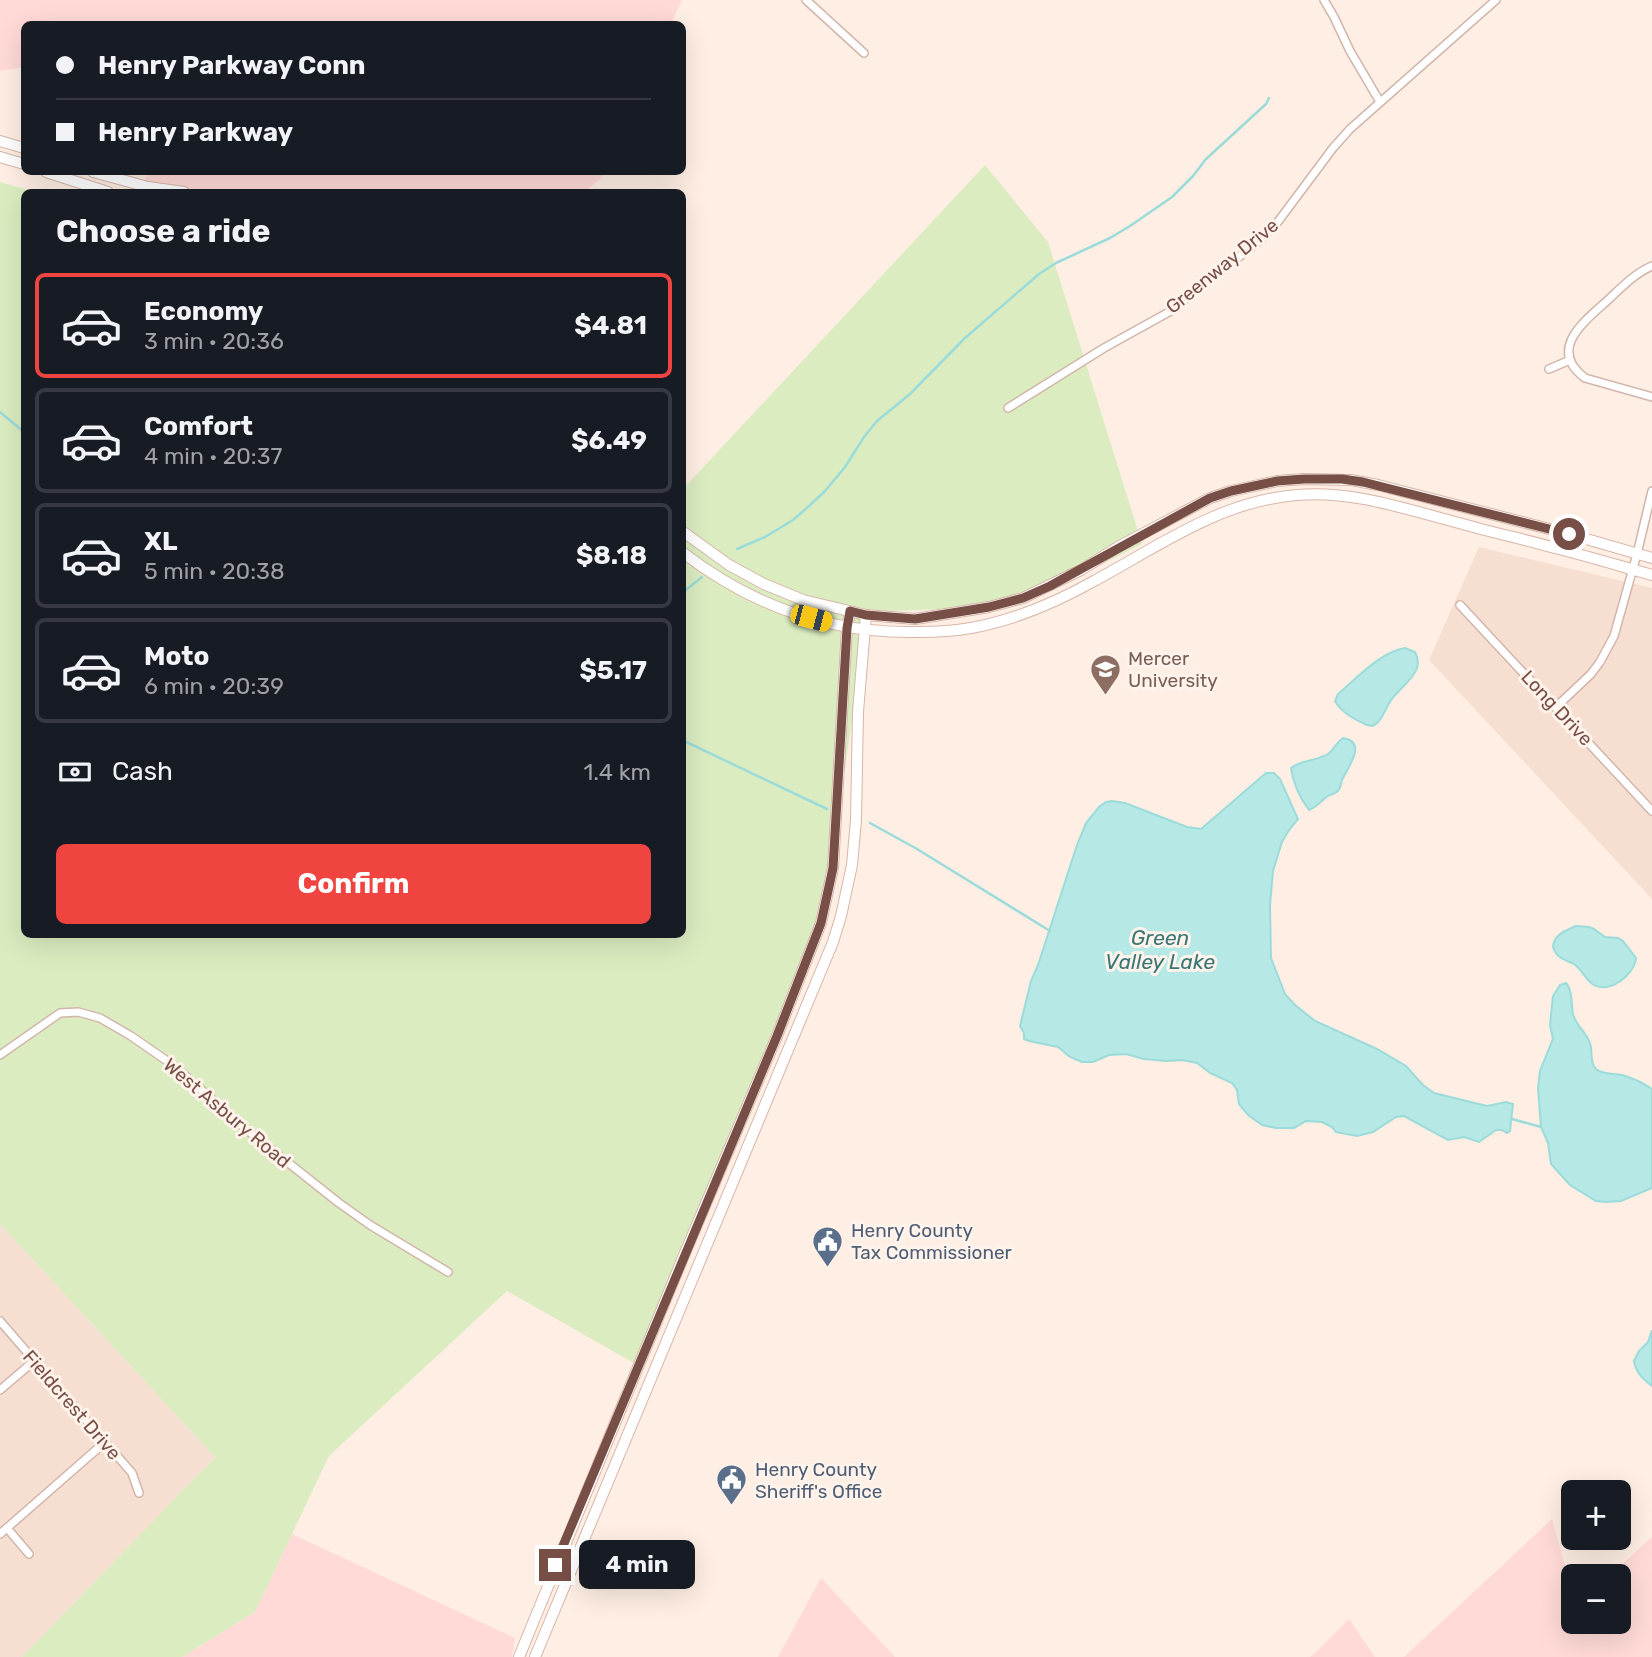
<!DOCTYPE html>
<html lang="en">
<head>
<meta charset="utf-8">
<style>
  body { margin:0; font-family:Rubik,sans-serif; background:#242831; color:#f1f3f6; height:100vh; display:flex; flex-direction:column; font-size:26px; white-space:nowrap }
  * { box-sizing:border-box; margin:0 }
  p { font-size:23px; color:#9ea1a6 }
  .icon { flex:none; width:38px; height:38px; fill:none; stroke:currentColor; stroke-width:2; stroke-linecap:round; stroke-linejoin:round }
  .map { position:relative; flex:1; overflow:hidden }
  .sheet { position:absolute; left:21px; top:189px; width:665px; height:749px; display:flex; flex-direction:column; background:#171b24; border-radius:10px; box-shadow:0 7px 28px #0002 }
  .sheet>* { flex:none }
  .banner { position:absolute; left:21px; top:21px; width:665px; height:154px; border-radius:10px; box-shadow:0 7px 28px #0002; display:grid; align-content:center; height:154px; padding:0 35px; background:#171b24 }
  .controls { position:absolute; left:1561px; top:1480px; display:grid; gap:14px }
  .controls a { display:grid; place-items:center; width:70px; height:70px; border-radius:10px; background:#171b24; box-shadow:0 7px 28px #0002; font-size:35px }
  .end { position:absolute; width:32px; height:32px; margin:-16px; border:9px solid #784f47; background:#fff; box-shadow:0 0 0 4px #fff }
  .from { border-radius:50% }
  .bubble { position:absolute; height:49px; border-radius:10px; background:#171b24; box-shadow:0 7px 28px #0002; font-size:23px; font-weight:700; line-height:49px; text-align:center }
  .car { position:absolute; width:21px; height:42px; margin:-21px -10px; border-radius:9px; box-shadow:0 0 5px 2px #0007; background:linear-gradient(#f5c518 24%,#345 0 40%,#f5c518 0 76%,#345 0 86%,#f5c518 0) }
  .banner b { display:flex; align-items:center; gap:24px; height:66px; font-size:26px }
  .banner b+b { border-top:2px solid #363941 }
  .banner i { width:18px; height:18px; background:#f1f3f6 }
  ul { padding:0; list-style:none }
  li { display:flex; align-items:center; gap:21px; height:105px; margin:0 14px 10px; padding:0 21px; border:4px solid #363941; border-radius:10px }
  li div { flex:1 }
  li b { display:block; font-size:26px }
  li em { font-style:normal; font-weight:700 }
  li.on { border-color:#f04440 }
  li>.icon { width:63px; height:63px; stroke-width:1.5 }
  h2 { padding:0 35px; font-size:32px; line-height:84px }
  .pay { display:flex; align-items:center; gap:18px; height:77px; padding:0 35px; font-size:26px }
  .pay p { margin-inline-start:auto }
  .cta { display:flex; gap:14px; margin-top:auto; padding:14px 35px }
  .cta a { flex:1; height:80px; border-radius:10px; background:#f04440; color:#fff; font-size:28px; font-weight:700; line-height:80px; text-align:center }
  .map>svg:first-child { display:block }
  .residential { fill:#f6ded1 }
  .commercial { fill:#ffdad6 }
  .green { fill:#dbecc0 }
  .water { fill:#b6e9e6; stroke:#9bdbd9; stroke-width:2 }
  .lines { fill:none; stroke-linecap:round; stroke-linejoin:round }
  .stream { stroke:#9bdbd9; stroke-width:2.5 }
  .street-casing { stroke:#d2b5ab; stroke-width:10 }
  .secondary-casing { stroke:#d8b6aa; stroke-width:12 }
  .street { stroke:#fff; stroke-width:7 }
  .secondary { stroke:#fff; stroke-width:10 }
  .route { stroke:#784f47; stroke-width:9 }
  .labels { text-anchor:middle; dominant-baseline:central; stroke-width:6; stroke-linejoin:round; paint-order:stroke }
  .street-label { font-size:19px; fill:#784f47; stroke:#fff3eb }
  .education-label { font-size:19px; fill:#785e54; stroke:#fff3eb; text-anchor:start }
  .service-label { font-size:19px; fill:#4e5e75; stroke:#fff3eb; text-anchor:start }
  .water-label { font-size:21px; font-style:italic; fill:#377775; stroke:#fff3eb }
</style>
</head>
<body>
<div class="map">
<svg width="1652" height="1657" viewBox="0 0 1652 1657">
  <rect width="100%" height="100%" fill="#feeee3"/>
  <!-- residential -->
  <g class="residential">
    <polygon points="1479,547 1652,588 1652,899 1429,660"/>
    <polygon points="0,1224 215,1457 22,1657 0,1657"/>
  </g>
  <!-- commercial -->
  <g class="commercial">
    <polygon points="0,0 682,0 671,24 24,24 24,67 0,71"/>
    <polygon points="149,172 604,172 601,178 585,192 138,192"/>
    <polygon points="1552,1519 1573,1594 1573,1622 1619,1622 1619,1577 1608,1577 1652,1537 1652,1657 1404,1657"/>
    <polygon points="292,1534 515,1638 512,1657 182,1657 255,1612"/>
    <polygon points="821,1578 895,1657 778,1657"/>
    <polygon points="1349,1619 1375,1657 1310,1657 1314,1654"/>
  </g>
  <!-- green -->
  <polygon class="green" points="985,165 1048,242 1142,544 1018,606 868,612 819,945 639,1366 507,1291 329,1456 255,1612 182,1657 22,1657 215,1457 0,1224 0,182 35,192 24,192 24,934 682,934 683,489"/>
  <!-- water -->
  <g class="water">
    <path d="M1405,648l10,4c3,6 4,10 2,16 -4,12 -18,21 -25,31 -6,7 -8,18 -15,24 -5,4 -4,3 -10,2 -13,-6 -25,-12 -32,-24l3,-7c20,-17 41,-41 67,-46z"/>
    <path d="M1343,738c25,4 5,29 -1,42 -1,4 -1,7 -4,11 -3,3 -7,3 -10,5 -7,5 -11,11 -19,14 -9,-12 -16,-28 -18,-42 10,-8 25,-7 37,-14 6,-5 9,-12 15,-16z"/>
    <polygon points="1266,773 1274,773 1280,779 1298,819 1289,830 1282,842 1273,871 1270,905 1271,958 1285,994 1294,1004 1315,1021 1377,1049 1406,1066 1423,1085 1434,1093 1487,1106 1506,1102 1513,1104 1510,1131 1507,1133 1502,1130 1496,1130 1479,1142 1464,1137 1448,1140 1404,1116 1396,1117 1373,1132 1357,1136 1336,1132 1332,1127 1322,1122 1306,1121 1294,1128 1276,1128 1262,1125 1248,1115 1239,1104 1237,1090 1232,1083 1210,1073 1197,1063 1182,1060 1166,1061 1144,1059 1126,1054 1109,1055 1093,1062 1082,1062 1070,1057 1058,1047 1029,1041 1024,1039 1024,1033 1020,1026 1031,981 1038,965 1077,845 1086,823 1099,807 1106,802 1112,801 1125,803 1187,827 1201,829"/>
    <path d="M1576,926l13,1 5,2 11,8 13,1 5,3 13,17c-1,16 -26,36 -42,27 -8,-5 -12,-15 -20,-21 -10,-5 -17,-5 -21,-17 1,-13 12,-16 23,-21z"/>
    <path d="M1566,983c7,8 5,21 7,31 3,12 13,18 17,29 3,8 -1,19 6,26 7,6 18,4 26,6 11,3 21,8 30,14v99l-31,13 -15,1 -10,-1 -26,-16 -19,-21 -3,-21 -7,-16 -3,-39 2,-17 13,-32 -3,-14 3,-29 7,-11z"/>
    <path d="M1652,1330v56c-9,-7 -16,-13 -18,-25l5,-10 9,-9z"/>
  </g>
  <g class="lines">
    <!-- stream -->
    <g class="stream">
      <polyline points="0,412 24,432"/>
      <polyline points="737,549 765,537 793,520 809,506 825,491 845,467 864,437 877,421 910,394 965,338 1039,274 1056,263 1110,238 1130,226 1172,197 1193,176 1206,159 1266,104 1269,98"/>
      <polyline points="682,593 702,577"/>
      <polyline points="682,740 827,809"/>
      <polyline points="870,823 917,849 1050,931"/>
      <polyline points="1512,1119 1541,1127"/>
    </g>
    <defs>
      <g id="street">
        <polyline points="806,0 864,53"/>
        <polyline points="1324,0 1334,17 1350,51 1380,102"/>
        <path d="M1652,266c-17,7 -30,21 -44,34 -22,20 -62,49 -23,78l67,19"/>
        <polyline points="1549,369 1570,360"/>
        <polyline points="1008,408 1104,348 1169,312 1259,241 1277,223 1333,148 1350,129 1496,0"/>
        <polyline points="1460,605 1652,811"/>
        <polyline points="1556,707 1591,674 1600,662 1614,636 1637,554 1652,491"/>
        <polyline points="0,1055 60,1013 78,1012 100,1018 131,1036 173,1065 247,1130 339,1203 370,1225 448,1272"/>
        <polyline points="0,1321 132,1473 139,1493"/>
        <polyline points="0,1390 34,1361"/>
        <polyline points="7,1528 29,1554"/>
        <polyline points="0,1534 104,1443"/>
      </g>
      <g id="secondary">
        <polyline points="0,141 24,148"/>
        <polyline points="0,157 24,164"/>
        <polyline points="46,172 108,192"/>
        <polyline points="93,172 148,187 184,192"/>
        <polyline points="682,531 729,565 764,584 803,600 866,615 915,619 989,607 1023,598 1081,570 1118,547 1210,498 1231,491 1277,481 1304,479 1351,480 1378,485 1569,534 1652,558"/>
        <path d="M682,552c70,54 148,82 236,80 18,0 36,-1 53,-4 44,-8 84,-25 123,-47 65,-35 126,-80 203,-86 56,-5 111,15 166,29 30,9 61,15 92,24 32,8 65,18 97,27"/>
        <polyline points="519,1657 682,1260 777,1036 821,923 833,868 847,628 850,612"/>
        <polyline points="535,1657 833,942 841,916 852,865 856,820 858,712 866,615"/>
      </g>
    </defs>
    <!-- street casing -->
    <use href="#street" class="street-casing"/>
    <!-- secondary casing -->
    <use href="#secondary" class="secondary-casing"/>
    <!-- street -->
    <use href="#street" class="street"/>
    <!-- secondary -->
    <use href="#secondary" class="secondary"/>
  </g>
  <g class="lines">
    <!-- route -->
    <polyline class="route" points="555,1565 777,1036 821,923 833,868 847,628 850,611 866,615 915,619 989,607 1023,598 1050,586 1210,498 1231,491 1277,481 1304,479 1342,479 1363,482 1569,534"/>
  </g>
  <!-- icons -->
  <defs>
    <symbol id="university-pin" viewBox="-11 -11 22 30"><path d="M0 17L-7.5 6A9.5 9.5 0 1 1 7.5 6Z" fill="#8d6e63" stroke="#fff3eb"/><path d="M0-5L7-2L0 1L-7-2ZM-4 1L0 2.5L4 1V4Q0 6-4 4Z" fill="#fff"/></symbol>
    <symbol id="civic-pin" viewBox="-11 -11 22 30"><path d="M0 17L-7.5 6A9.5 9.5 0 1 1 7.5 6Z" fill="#5c6f8a" stroke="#fff3eb"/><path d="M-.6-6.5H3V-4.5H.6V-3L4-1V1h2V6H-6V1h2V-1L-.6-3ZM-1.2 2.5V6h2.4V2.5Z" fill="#fff"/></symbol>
  </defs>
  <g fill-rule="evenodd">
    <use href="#university-pin" x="1088" y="652" width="35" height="47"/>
    <use href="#civic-pin" x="810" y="1224" width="35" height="47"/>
    <use href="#civic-pin" x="714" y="1462" width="35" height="47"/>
  </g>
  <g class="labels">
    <!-- street labels -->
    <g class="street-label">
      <text transform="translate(1222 266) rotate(-39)">Greenway Drive</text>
      <text transform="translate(1557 708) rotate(47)">Long Drive</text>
      <text transform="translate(227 1113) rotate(40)">West Asbury Road</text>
      <text transform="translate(72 1405) rotate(49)">Fieldcrest Drive</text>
    </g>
    <!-- education labels -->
    <g class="education-label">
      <text x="1128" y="658">Mercer<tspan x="1128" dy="22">University</tspan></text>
    </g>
    <!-- service labels -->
    <g class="service-label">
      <text x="851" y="1230">Henry County<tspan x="851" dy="22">Tax Commissioner</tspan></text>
      <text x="755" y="1469">Henry County<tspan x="755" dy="22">Sheriff's Office</tspan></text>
    </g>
    <!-- water labels -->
    <g class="water-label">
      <text x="1160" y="937">Green<tspan x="1160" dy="24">Valley Lake</tspan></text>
    </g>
  </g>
</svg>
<div class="controls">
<a>+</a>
<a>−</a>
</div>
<i class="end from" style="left:1569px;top:534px"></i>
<i class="end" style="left:555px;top:1565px"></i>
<div class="bubble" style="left:579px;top:1540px;width:116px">4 min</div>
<i class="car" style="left:811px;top:618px;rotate:105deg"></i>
<div class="banner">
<b><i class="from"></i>Henry Parkway Conn</b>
<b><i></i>Henry Parkway</b>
</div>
<section class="sheet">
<h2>Choose a ride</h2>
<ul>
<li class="on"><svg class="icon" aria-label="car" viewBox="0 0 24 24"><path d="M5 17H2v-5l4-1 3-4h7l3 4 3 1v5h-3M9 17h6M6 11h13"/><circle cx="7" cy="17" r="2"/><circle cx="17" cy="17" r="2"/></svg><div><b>Economy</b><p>3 min · 20:36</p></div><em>$4.81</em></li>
<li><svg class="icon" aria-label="car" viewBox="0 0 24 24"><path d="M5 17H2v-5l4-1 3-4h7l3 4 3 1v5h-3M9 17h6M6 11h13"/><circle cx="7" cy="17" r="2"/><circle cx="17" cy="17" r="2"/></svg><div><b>Comfort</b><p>4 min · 20:37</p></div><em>$6.49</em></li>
<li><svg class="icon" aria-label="car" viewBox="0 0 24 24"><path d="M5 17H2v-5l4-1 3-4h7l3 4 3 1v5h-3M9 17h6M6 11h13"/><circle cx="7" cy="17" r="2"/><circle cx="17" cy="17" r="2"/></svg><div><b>XL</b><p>5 min · 20:38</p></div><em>$8.18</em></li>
<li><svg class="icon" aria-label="car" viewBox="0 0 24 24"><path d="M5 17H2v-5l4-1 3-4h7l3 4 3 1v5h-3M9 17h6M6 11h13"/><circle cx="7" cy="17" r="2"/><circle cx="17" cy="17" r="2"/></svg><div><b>Moto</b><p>6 min · 20:39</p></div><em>$5.17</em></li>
</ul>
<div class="pay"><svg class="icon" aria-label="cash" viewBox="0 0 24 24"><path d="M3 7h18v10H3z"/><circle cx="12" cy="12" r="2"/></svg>Cash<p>1.4 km</p></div>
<div class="cta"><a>Confirm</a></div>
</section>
</div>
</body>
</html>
